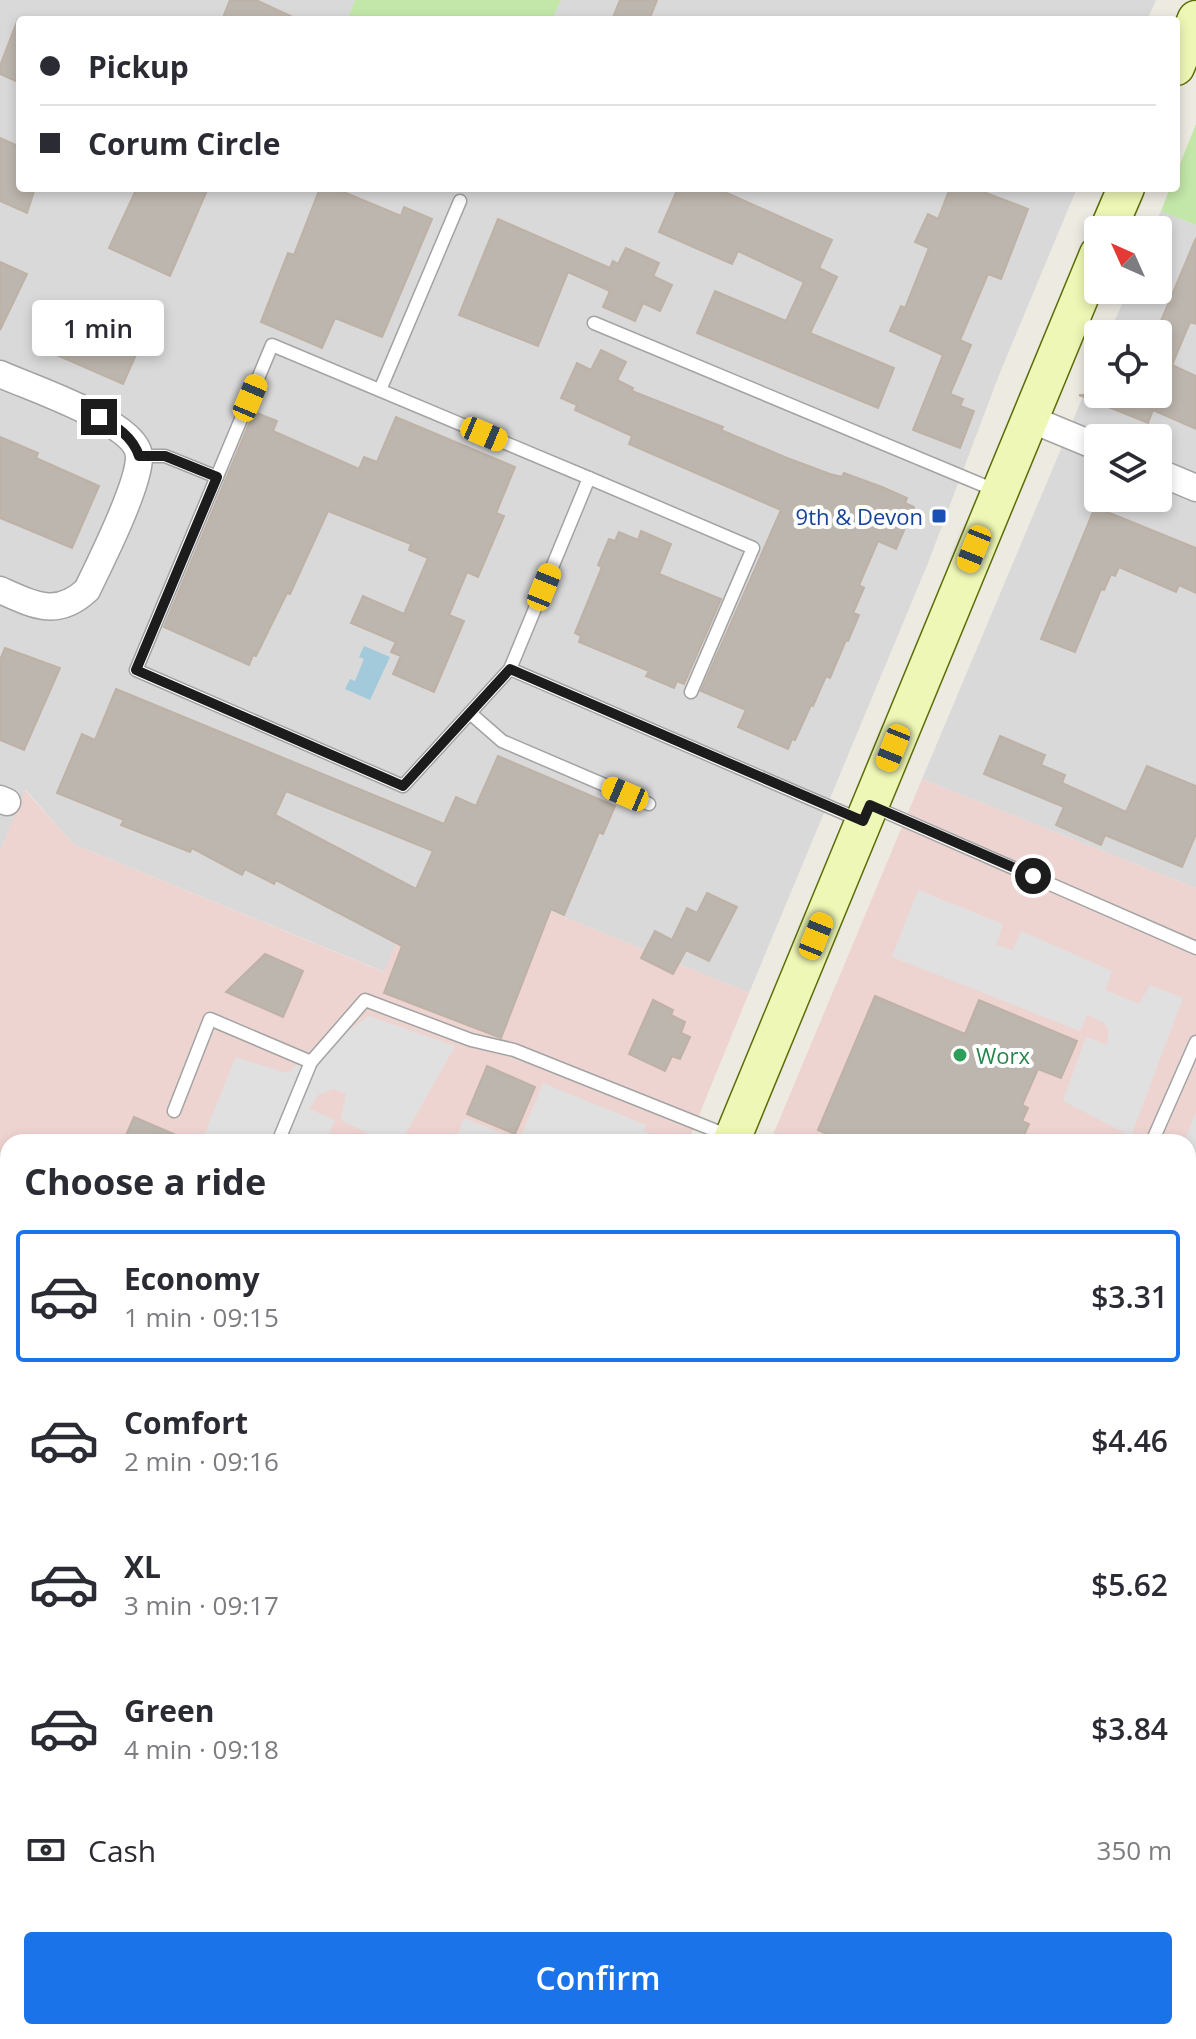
<!DOCTYPE html>
<html lang="en">
<head>
<meta charset="utf-8">
<style>
  body { margin:0; font-family:"Open Sans",sans-serif; background:#f2f2f3; color:#2b2b33; height:100vh; display:flex; flex-direction:column; font-size:30px; white-space:nowrap }
  * { box-sizing:border-box; margin:0 }
  p { font-size:26px; color:#7c7c81 }
  .icon { flex:none; width:44px; height:44px; fill:none; stroke:currentColor; stroke-width:2; stroke-linecap:round; stroke-linejoin:round }
  .map { position:relative; flex:1; overflow:hidden }
  .side { position:absolute; left:0px; top:1134px; width:1196px; height:906px; display:flex; flex-direction:column; background:#fff; border-radius:24px 24px 0 0; box-shadow:0 4px 12px #0003 }
  .side>* { flex:none }
  .guide { position:absolute; left:16px; top:16px; width:1164px; height:176px; border-radius:8px; box-shadow:0 4px 12px #0003; display:grid; align-content:center; height:176px; padding:0 24px; background:#fff }
  .needle { width:52px; rotate:315deg }
  .tools { position:absolute; left:1084px; top:216px; display:grid; gap:16px }
  .tools a { display:grid; place-items:center; width:88px; height:88px; border-radius:8px; background:#fff; box-shadow:0 4px 12px #0003; font-size:40px }
  .end { position:absolute; width:36px; height:36px; margin:-18px; border:10px solid #1c1c1c; background:#fff; box-shadow:0 0 0 4px #fff }
  .from { border-radius:50% }
  .bubble { position:absolute; height:56px; border-radius:8px; background:#fff; box-shadow:0 4px 12px #0003; font-size:26px; font-weight:600; line-height:56px; text-align:center }
  .car { position:absolute; width:24px; height:48px; margin:-24px -12px; border-radius:10px; box-shadow:0 0 6px 2px #0007; background:linear-gradient(#f5c518 24%,#345 0 40%,#f5c518 0 76%,#345 0 86%,#f5c518 0) }
  .guide b { display:flex; align-items:center; gap:28px; height:76px; font-size:30px }
  .guide b+b { border-top:2px solid #e1e1e2 }
  .guide i { width:20px; height:20px; background:#2b2b33 }
  ul { padding:0; list-style:none }
  li { display:flex; align-items:center; gap:24px; height:132px; margin:0 16px 12px; padding:0 8px; border:4px solid transparent; border-radius:8px }
  li div { flex:1 }
  li b { display:block; font-size:30px }
  li em { font-style:normal; font-weight:600 }
  li.on { border-color:#1a73e8 }
  li>.icon { width:72px; height:72px; stroke-width:1.5 }
  h2 { padding:0 24px; font-size:36px; line-height:96px }
  .pay { display:flex; align-items:center; gap:20px; height:88px; padding:0 24px; font-size:30px }
  .pay p { margin-inline-start:auto }
  .cta { display:flex; gap:16px; margin-top:auto; padding:16px 24px }
  .cta a { flex:1; height:92px; border-radius:8px; background:#1a73e8; color:#fff; font-size:32px; font-weight:600; line-height:92px; text-align:center }
  .map>svg:first-child { display:block }
  .residential { fill:#dad9d9; fill-rule:evenodd }
  .commercial { fill:#eed4d1 }
  .construction { fill:#c0c1ae }
  .grass { fill:#c3e6a9 }
  .parking { fill:#e0e0e0 }
  .water { fill:#a3cada }
  .building { fill:#bdb6ae; stroke:#beb1a5; stroke-width:2; fill-rule:evenodd }
  .lines { fill:none; stroke-linecap:round; stroke-linejoin:round }
  .lane-casing { stroke:#a3a3a3; stroke-width:15 }
  .street-casing { stroke:#a3a3a3; stroke-width:29 }
  .secondary-casing { stroke:#5c6d08; stroke-width:39 }
  .lane { stroke:#fff; stroke-width:12 }
  .street { stroke:#fff; stroke-width:26 }
  .secondary { stroke:#eff7b6; stroke-width:36 }
  .route { stroke:#1c1c1c; stroke-width:10 }
  .transit-dot { fill:#1a4fb4; stroke:#fff; stroke-width:3 }
  .leisure-dot { fill:#2e9e5b; stroke:#fff; stroke-width:3 }
  .labels { text-anchor:middle; dominant-baseline:central; stroke-width:8; stroke-linejoin:round; paint-order:stroke }
  .transit-label { font-size:22px; fill:#164399; stroke:#fff; text-anchor:end }
  .leisure-label { font-size:22px; fill:#27864d; stroke:#fff; text-anchor:start }
</style>
</head>
<body>
<div class="map">
<svg width="1196" height="2039" viewBox="0 0 1196 2039">
  <rect width="100%" height="100%" fill="#edeae2"/>
  <!-- residential -->
  <g class="residential">
    <polygon points="0,0 355,0 347,20 20,20 20,188 1077,188 999,375 928,563 749,993 431,862 385,972 73,844 26,790 0,851"/>
    <polygon points="561,0 1156,0 1147,20 552,20"/>
    <path d="M1161,211l35,14v663l-274,-109 176,-418v33h60v-60h-49l19,-44h30v-60h-5zM1098,438h60v60h-60z"/>
    <polygon points="0,1153 8,1157 8,1616 0,1613"/>
    <polygon points="0,1668 8,1671 8,2032 332,2032 329,2039 0,2039"/>
    <polygon points="1196,1678 1196,2039 1001,2039 984,2032 1188,2032 1188,1681"/>
    <polygon points="577,2032 846,2032 864,2039 574,2039"/>
  </g>
  <!-- commercial -->
  <g class="commercial">
    <polygon points="922,779 1196,888 1196,1572 1188,1590 1188,1142 770,1142"/>
    <polygon points="25,790 73,844 384,972 431,862 749,993 688,1142 8,1142 8,1157 0,1153 0,851"/>
    <polygon points="410,2032 577,2032 574,2039 407,2039"/>
  </g>
  <!-- construction -->
  <polygon class="construction" points="1188,1259 1196,1262 1196,1532 1188,1552"/>
  <!-- grass -->
  <g class="grass">
    <polygon points="355,0 561,0 552,20 347,20"/>
    <polygon points="1196,124 1196,225 1161,211 1170,188 1176,188 1176,174"/>
  </g>
  <!-- parking -->
  <g class="parking">
    <polygon points="918,890 1003,924 996,945 1013,950 1021,931 1112,971 1105,990 1139,1004 1150,985 1183,998 1131,1136 1063,1101 1086,1037 1107,1045 1109,1031 1103,1022 1087,1015 1080,1031 892,957"/>
    <polygon points="369,1016 455,1046 401,1142 385,1142 341,1120 346,1094 334,1089 318,1095 309,1109 335,1120 325,1142 207,1142 202,1140 236,1057 286,1073"/>
    <polygon points="543,1083 646,1125 644,1131 669,1142 542,1142 522,1134"/>
    <polygon points="1196,1113 1196,1221 1188,1217 1188,1142 1184,1142"/>
    <polygon points="464,1118 523,1142 455,1142"/>
  </g>
  <!-- water -->
  <polygon class="water" points="364,646 390,657 370,700 345,689 350,679 355,681 364,659 359,657"/>
  <!-- building -->
  <g class="building">
    <polygon points="230,0 256,0 299,20 222,20"/>
    <polygon points="620,0 657,0 649,20 612,20"/>
    <polygon points="18,19 20,19 20,83 0,74 0,66"/>
    <polygon points="0,138 20,147 20,188 35,188 27,213 0,201"/>
    <polygon points="137,188 208,188 170,276 109,248"/>
    <polygon points="320,188 334,188 401,216 404,207 432,219 382,337 335,318 322,348 261,322 288,253 294,255"/>
    <polygon points="678,188 716,188 832,240 819,268 837,277 810,333 894,368 878,408 697,333 715,291 786,321 804,282 738,251 732,264 659,232"/>
    <polygon points="950,188 988,188 986,193 1028,209 1001,279 988,274 960,340 971,345 950,394 963,399 960,406 974,411 960,448 913,430 943,355 890,331 901,306 905,308 929,248 915,242 928,214 938,219"/>
    <polygon points="498,219 610,268 613,261 618,264 626,248 659,263 653,276 672,285 660,311 643,303 635,321 603,307 610,291 568,272 538,346 459,315"/>
    <polygon points="1196,238 1196,324 1190,322 1172,365 1196,376 1196,429 1153,410 1148,423 1079,395 1158,394 1158,328"/>
    <polygon points="0,262 27,274 0,330"/>
    <polygon points="70,310 142,341 123,384 52,353"/>
    <polygon points="601,350 626,362 617,380 633,388 632,391 723,427 721,430 787,458 830,474 842,477 844,473 882,487 907,498 905,503 914,507 896,549 878,541 859,585 864,588 853,613 859,615 848,641 846,640 830,678 826,676 813,706 811,705 795,740 792,739 788,749 738,727 746,710 701,691 781,510 629,444 632,436 575,410 577,405 561,398 577,363 591,370"/>
    <polygon points="254,412 277,421 273,431 359,469 364,457 377,462 396,417 515,467 496,513 504,516 478,577 467,572 449,615 464,621 434,692 393,674 401,656 391,652 396,642 351,623 363,596 404,614 428,558 409,550 411,544 328,511 290,594 287,593 256,656 253,655 249,665 164,627"/>
    <polygon points="0,437 38,453 36,458 99,486 72,548 0,518"/>
    <polygon points="1095,507 1196,548 1196,593 1179,585 1176,592 1119,567 1115,576 1111,574 1104,590 1101,589 1075,652 1041,639"/>
    <polygon points="641,531 671,544 659,574 721,599 684,684 677,681 674,688 646,676 649,671 579,642 581,636 575,633 602,567 598,565 609,539 615,541 619,532 638,540"/>
    <polygon points="5,648 60,668 24,750 0,740 0,660"/>
    <path d="M116,689l328,135 12,-27 20,9 22,-50 117,50 -12,28 -4,-2 -35,83 -13,-6 -50,129 -117,-45 18,-47 -126,-66 -2,4 -29,-15 -3,6 -50,-27 -2,4 -69,-27 3,-5 -67,-27 25,-59 13,6zM286,791l147,60 -17,38 -141,-74z"/>
    <polygon points="1000,736 1045,755 1041,765 1065,775 1062,783 1126,812 1147,766 1196,786 1196,834 1182,867 1105,835 1101,845 1056,825 1064,807 984,774"/>
    <polygon points="707,893 737,907 709,961 686,950 673,974 641,958 655,931 672,940 687,908 697,913"/>
    <polygon points="265,954 303,971 283,1017 226,992"/>
    <polygon points="875,996 965,1034 979,1000 1077,1041 1061,1078 1038,1069 1022,1105 1028,1108 1022,1121 1029,1124 1021,1142 845,1142 818,1130"/>
    <polygon points="653,1000 673,1010 671,1015 685,1022 681,1033 690,1037 680,1059 672,1056 665,1071 629,1054"/>
    <polygon points="487,1066 535,1087 515,1134 467,1114"/>
    <polygon points="134,1117 192,1142 123,1142"/>
  </g>
  <g class="lines">
    <defs>
      <g id="lane">
        <polyline points="594,323 997,491"/>
        <polyline points="380,390 460,201"/>
        <polyline points="139,456 165,456 217,477"/>
        <polyline points="589,478 753,548 691,692"/>
        <polyline points="510,669 403,786 136,670 272,345 589,478 510,669 860,820"/>
        <polyline points="470,713 502,741 649,804"/>
        <polyline points="872,806 1196,948"/>
        <polyline points="174,1111 210,1019 311,1062 365,1000 471,1040 514,1050 729,1136"/>
        <polyline points="278,1142 311,1062"/>
        <polyline points="1152,1142 1196,1042"/>
        <polyline points="1188,1777 1196,1780"/>
        <polyline points="0,1854 8,1858"/>
        <polyline points="474,2032 493,2039"/>
        <polyline points="460,2039 462,2032"/>
        <polyline points="527,2039 530,2032"/>
      </g>
      <g id="street">
        <path d="M0,374c28,13 139,49 139,83 0,29 -38,104 -52,133 -30,28 -53,15 -87,0"/>
        <polyline points="1028,418 1098,447"/>
        <polyline points="1158,472 1196,488"/>
        <polyline points="0,799 7,802"/>
        <polyline points="1188,1647 1196,1635"/>
      </g>
      <g id="secondary">
        <polyline points="1176,67 1196,19"/>
        <polyline points="1108,230 1126,188"/>
        <polyline points="731,1142 1098,254"/>
        <polyline points="0,1647 8,1650"/>
        <polyline points="934,2032 951,2039"/>
        <polyline points="362,2039 365,2032"/>
      </g>
    </defs>
    <!-- lane casing -->
    <use href="#lane" class="lane-casing"/>
    <!-- street casing -->
    <use href="#street" class="street-casing"/>
    <!-- secondary casing -->
    <use href="#secondary" class="secondary-casing"/>
    <!-- lane -->
    <use href="#lane" class="lane"/>
    <!-- street -->
    <use href="#street" class="street"/>
    <!-- secondary -->
    <use href="#secondary" class="secondary"/>
  </g>
  <g class="lines">
    <!-- route -->
    <path class="route" d="M99,417c17,9 34,20 40,39h26l52,21 -81,193 267,116 107,-117 353,152 7,-16 163,71"/>
  </g>
  <!-- markers -->
  <rect class="transit-dot" x="931" y="508" width="16" height="16" rx="4"/>
  <circle class="leisure-dot" cx="960" cy="1055" r="8"/>
  <g class="labels">
    <!-- transit labels -->
    <g class="transit-label">
      <text x="923" y="516">9th &amp; Devon</text>
    </g>
    <!-- leisure labels -->
    <g class="leisure-label">
      <text x="976" y="1055">Worx</text>
    </g>
  </g>
</svg>
<div class="tools">
<a><svg class="needle" viewBox="-14 -14 28 28"><path d="M0-13l5 13h-10z" fill="#e53935"/><path d="M0 13l5-13h-10z" fill="#7c7c81"/></svg></a>
<a><svg class="icon" aria-label="locate" viewBox="0 0 24 24"><circle cx="12" cy="12" r="6"/><path d="M12 2v4M12 18v4M2 12h4M18 12h4"/></svg></a>
<a><svg class="icon" aria-label="layers" viewBox="0 0 24 24"><path d="M12 4l9 5-9 5-9-5zM3 14l9 5 9-5"/></svg></a>
</div>
<i class="end from" style="left:1033px;top:876px"></i>
<i class="end" style="left:99px;top:417px"></i>
<div class="bubble" style="left:32px;top:300px;width:132px">1 min</div>
<i class="car" style="left:250px;top:398px;rotate:23deg"></i>
<i class="car" style="left:484px;top:434px;rotate:113deg"></i>
<i class="car" style="left:974px;top:549px;rotate:202deg"></i>
<i class="car" style="left:544px;top:587px;rotate:22deg"></i>
<i class="car" style="left:893px;top:748px;rotate:202deg"></i>
<i class="car" style="left:625px;top:794px;rotate:293deg"></i>
<i class="car" style="left:816px;top:936px;rotate:22deg"></i>
<div class="guide">
<b><i class="from"></i>Pickup</b>
<b><i></i>Corum Circle</b>
</div>
<section class="side">
<h2>Choose a ride</h2>
<ul>
<li class="on"><svg class="icon" aria-label="car" viewBox="0 0 24 24"><path d="M5 17H2v-5l4-1 3-4h7l3 4 3 1v5h-3M9 17h6M6 11h13"/><circle cx="7" cy="17" r="2"/><circle cx="17" cy="17" r="2"/></svg><div><b>Economy</b><p>1 min · 09:15</p></div><em>$3.31</em></li>
<li><svg class="icon" aria-label="car" viewBox="0 0 24 24"><path d="M5 17H2v-5l4-1 3-4h7l3 4 3 1v5h-3M9 17h6M6 11h13"/><circle cx="7" cy="17" r="2"/><circle cx="17" cy="17" r="2"/></svg><div><b>Comfort</b><p>2 min · 09:16</p></div><em>$4.46</em></li>
<li><svg class="icon" aria-label="car" viewBox="0 0 24 24"><path d="M5 17H2v-5l4-1 3-4h7l3 4 3 1v5h-3M9 17h6M6 11h13"/><circle cx="7" cy="17" r="2"/><circle cx="17" cy="17" r="2"/></svg><div><b>XL</b><p>3 min · 09:17</p></div><em>$5.62</em></li>
<li><svg class="icon" aria-label="car" viewBox="0 0 24 24"><path d="M5 17H2v-5l4-1 3-4h7l3 4 3 1v5h-3M9 17h6M6 11h13"/><circle cx="7" cy="17" r="2"/><circle cx="17" cy="17" r="2"/></svg><div><b>Green</b><p>4 min · 09:18</p></div><em>$3.84</em></li>
</ul>
<div class="pay"><svg class="icon" aria-label="cash" viewBox="0 0 24 24"><path d="M3 7h18v10H3z"/><circle cx="12" cy="12" r="2"/></svg>Cash<p>350 m</p></div>
<div class="cta"><a>Confirm</a></div>
</section>
</div>
</body>
</html>
